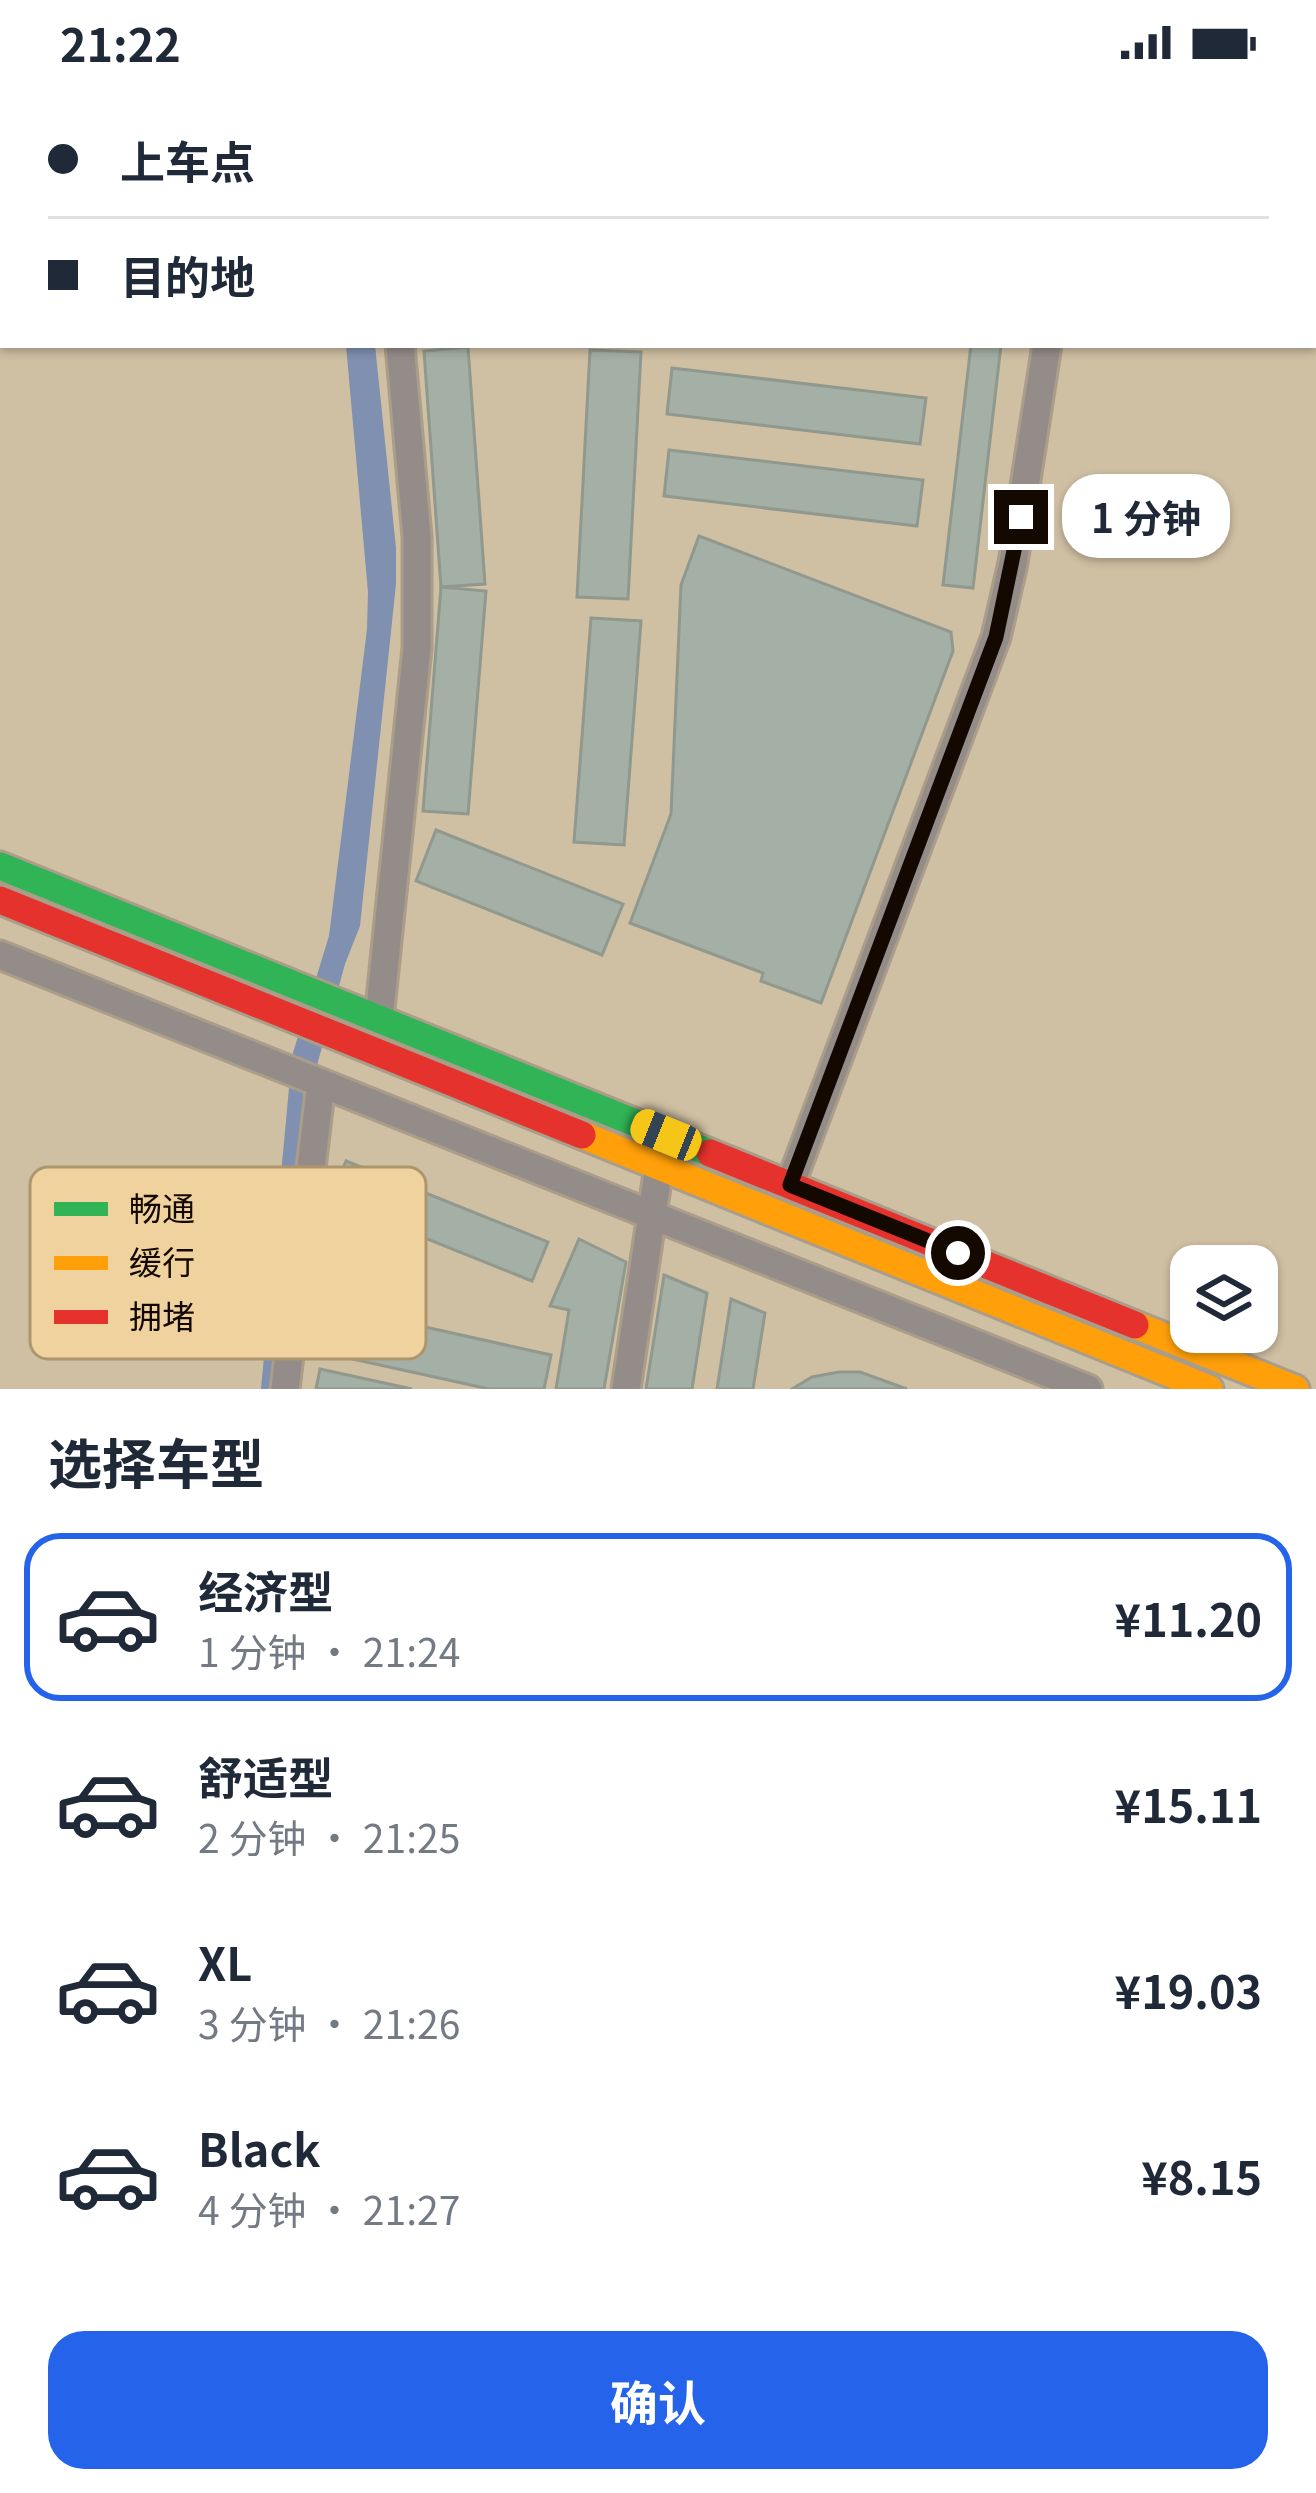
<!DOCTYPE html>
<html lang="zh">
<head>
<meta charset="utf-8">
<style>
  body { margin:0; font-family:Georgia,"Noto Sans SC",serif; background:#f6f6f7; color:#1f2937; height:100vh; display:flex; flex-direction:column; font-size:45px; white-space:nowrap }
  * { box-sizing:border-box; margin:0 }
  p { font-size:39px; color:#747a83 }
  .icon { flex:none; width:66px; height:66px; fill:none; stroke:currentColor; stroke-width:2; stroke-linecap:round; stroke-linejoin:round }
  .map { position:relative; height:1305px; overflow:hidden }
  .details { display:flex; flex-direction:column; background:#fff; flex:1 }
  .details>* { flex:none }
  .banner { position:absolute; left:0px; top:0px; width:1317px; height:264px; box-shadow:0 3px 9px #0004; display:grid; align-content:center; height:264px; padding:0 48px; background:#fff }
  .controls { position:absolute; left:1170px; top:1161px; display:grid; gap:24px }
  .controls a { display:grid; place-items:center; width:108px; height:108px; border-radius:24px; background:#fff; box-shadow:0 3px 9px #0004; font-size:60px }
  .end { position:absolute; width:54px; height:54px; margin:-27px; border:15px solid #130900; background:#fff; box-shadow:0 0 0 6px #fff }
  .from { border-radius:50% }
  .bubble { position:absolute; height:84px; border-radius:36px; background:#fff; box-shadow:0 3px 9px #0004; font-size:39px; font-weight:700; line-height:84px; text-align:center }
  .car { position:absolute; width:36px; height:72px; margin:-36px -18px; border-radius:15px; box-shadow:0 0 9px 3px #0007; background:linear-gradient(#f5c518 24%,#345 0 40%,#f5c518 0 76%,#345 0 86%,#f5c518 0) }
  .banner b { display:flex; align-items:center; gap:42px; height:114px; font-size:45px }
  .banner b+b { border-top:3px solid #e0e1e3 }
  .banner i { width:30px; height:30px; background:#1f2937 }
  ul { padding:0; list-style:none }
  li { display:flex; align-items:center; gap:36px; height:168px; margin:0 24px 18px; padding:0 24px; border:6px solid transparent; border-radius:36px }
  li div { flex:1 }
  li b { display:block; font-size:45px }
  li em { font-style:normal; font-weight:700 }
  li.active { border-color:#2563eb }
  li>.icon { width:108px; height:108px; stroke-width:1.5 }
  h2 { padding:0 48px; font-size:54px; line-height:144px }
  .button { display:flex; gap:24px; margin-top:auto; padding:24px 48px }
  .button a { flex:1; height:138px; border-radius:36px; background:#2563eb; color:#fff; font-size:48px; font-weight:700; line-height:138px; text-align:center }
  .status { display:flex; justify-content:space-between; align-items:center; height:84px; padding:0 60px; background:#fff; direction:ltr }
  .status svg { height:33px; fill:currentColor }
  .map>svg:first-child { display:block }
  .water { fill:#7f90b0 }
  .building { fill:#a4b0a5; stroke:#91988d; stroke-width:3 }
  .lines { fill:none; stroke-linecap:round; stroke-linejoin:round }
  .street-casing { stroke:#aa9d89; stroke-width:33 }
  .fast-casing { stroke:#aa9d89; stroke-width:33 }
  .slow-casing { stroke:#aa9d89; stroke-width:33 }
  .jam-casing { stroke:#aa9d89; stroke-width:33 }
  .street { stroke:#948c89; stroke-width:27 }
  .fast { stroke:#30b455; stroke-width:27 }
  .slow { stroke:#ff9f0a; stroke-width:27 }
  .jam { stroke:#e5322d; stroke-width:27 }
  .route { stroke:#130900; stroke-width:15 }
  .key { fill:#efd29d; stroke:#ad966e; stroke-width:3 }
  .key-label { font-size:33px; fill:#130900 }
</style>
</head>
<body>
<div class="status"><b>21:22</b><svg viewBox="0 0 49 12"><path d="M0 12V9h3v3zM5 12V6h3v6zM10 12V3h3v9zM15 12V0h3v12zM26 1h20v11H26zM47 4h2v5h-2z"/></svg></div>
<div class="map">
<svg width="1316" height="1305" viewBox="0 0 1316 1305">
  <rect width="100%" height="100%" fill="#cfbfa3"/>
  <!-- water -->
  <polygon class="water" points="346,261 375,261 396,464 396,500 360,842 345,880 309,1010 279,1305 261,1305 292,972 329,852 367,545 368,508"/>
  <!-- building -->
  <g class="building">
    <polygon points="971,261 1001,261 973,504 943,501"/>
    <polygon points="468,263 485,500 441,503 424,267"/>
    <polygon points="590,266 641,268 628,515 577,513"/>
    <polygon points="672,284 926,314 920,360 667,330"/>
    <polygon points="669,366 923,396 917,442 664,412"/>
    <polygon points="699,452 951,548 953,567 821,919 761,897 763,889 630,839 671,730 681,501"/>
    <polygon points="441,503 486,507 468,730 423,727"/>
    <polygon points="591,534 641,537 624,761 574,758"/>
    <polygon points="436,746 623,820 602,871 416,797"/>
    <polygon points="346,1077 548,1158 532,1197 330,1116"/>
    <polygon points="579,1155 626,1178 604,1305 556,1305 569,1226 550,1222"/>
    <polygon points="664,1191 707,1209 692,1305 646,1305"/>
    <polygon points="731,1215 765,1229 753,1305 717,1305"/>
    <polygon points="322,1220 551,1271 544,1305 489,1305 312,1266"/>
    <polygon points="320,1285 412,1305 316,1305"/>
    <polygon points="839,1288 860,1288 907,1305 792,1305 812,1293"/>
  </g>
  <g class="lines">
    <defs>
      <g id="street">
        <polyline points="1065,3 1065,0"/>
        <polyline points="0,871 1088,1305"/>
        <polyline points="379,935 417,564 417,453 400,261"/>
        <polyline points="790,1101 996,553 1013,479 1047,261"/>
        <polyline points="285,1305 321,999"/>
        <polyline points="626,1305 659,1083"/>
      </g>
      <polyline id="fast" points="0,782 710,1069"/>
      <g id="slow">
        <polyline points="582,1051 1209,1305"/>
        <polyline points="1135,1241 1295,1305"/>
      </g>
      <g id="jam">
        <polyline points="0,816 582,1051"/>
        <polyline points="710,1069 1135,1241"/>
      </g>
    </defs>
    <!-- street casing -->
    <use href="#street" class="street-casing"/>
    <!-- fast casing -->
    <use href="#fast" class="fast-casing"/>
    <!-- slow casing -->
    <use href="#slow" class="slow-casing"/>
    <!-- jam casing -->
    <use href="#jam" class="jam-casing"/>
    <!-- street -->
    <use href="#street" class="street"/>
    <!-- fast -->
    <use href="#fast" class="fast"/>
    <!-- slow -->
    <use href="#slow" class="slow"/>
    <!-- jam -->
    <use href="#jam" class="jam"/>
  </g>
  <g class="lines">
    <!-- route -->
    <polyline class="route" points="958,1169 790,1101 996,553 1021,433"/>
  </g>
  <!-- legend -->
  <rect x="30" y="1083" width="396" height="192" rx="18" class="key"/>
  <rect x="54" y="1118" width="54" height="14" fill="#30b455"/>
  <rect x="54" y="1172" width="54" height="14" fill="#ff9f0a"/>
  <rect x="54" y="1226" width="54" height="14" fill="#e5322d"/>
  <g class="key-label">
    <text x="129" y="1137">畅通</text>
    <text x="129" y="1191">缓行</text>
    <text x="129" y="1245">拥堵</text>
  </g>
</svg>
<div class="controls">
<a><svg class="icon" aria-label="layers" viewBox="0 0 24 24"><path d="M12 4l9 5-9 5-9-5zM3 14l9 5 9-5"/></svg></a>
</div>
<i class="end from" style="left:958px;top:1169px"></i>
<i class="end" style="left:1021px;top:433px"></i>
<div class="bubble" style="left:1062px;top:390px;width:168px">1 分钟</div>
<i class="car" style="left:666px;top:1051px;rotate:292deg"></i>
<div class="banner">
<b><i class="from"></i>上车点</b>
<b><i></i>目的地</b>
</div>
</div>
<section class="details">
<h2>选择车型</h2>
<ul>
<li class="active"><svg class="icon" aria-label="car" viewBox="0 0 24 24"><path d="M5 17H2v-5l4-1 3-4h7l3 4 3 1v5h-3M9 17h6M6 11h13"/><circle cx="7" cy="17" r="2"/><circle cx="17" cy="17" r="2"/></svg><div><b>经济型</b><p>1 分钟 · 21:24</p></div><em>¥11.20</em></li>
<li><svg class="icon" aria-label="car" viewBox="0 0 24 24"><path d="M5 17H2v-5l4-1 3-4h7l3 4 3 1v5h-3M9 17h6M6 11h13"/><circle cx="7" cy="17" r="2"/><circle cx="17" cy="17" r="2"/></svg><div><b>舒适型</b><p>2 分钟 · 21:25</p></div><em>¥15.11</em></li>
<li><svg class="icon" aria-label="car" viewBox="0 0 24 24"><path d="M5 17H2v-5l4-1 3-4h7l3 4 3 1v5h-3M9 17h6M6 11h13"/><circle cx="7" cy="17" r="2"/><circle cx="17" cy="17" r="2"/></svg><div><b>XL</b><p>3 分钟 · 21:26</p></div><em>¥19.03</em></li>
<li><svg class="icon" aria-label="car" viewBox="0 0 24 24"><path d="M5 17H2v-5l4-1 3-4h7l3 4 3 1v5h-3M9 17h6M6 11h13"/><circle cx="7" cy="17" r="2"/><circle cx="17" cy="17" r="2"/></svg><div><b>Black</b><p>4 分钟 · 21:27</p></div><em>¥8.15</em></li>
</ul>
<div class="button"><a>确认</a></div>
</section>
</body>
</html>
